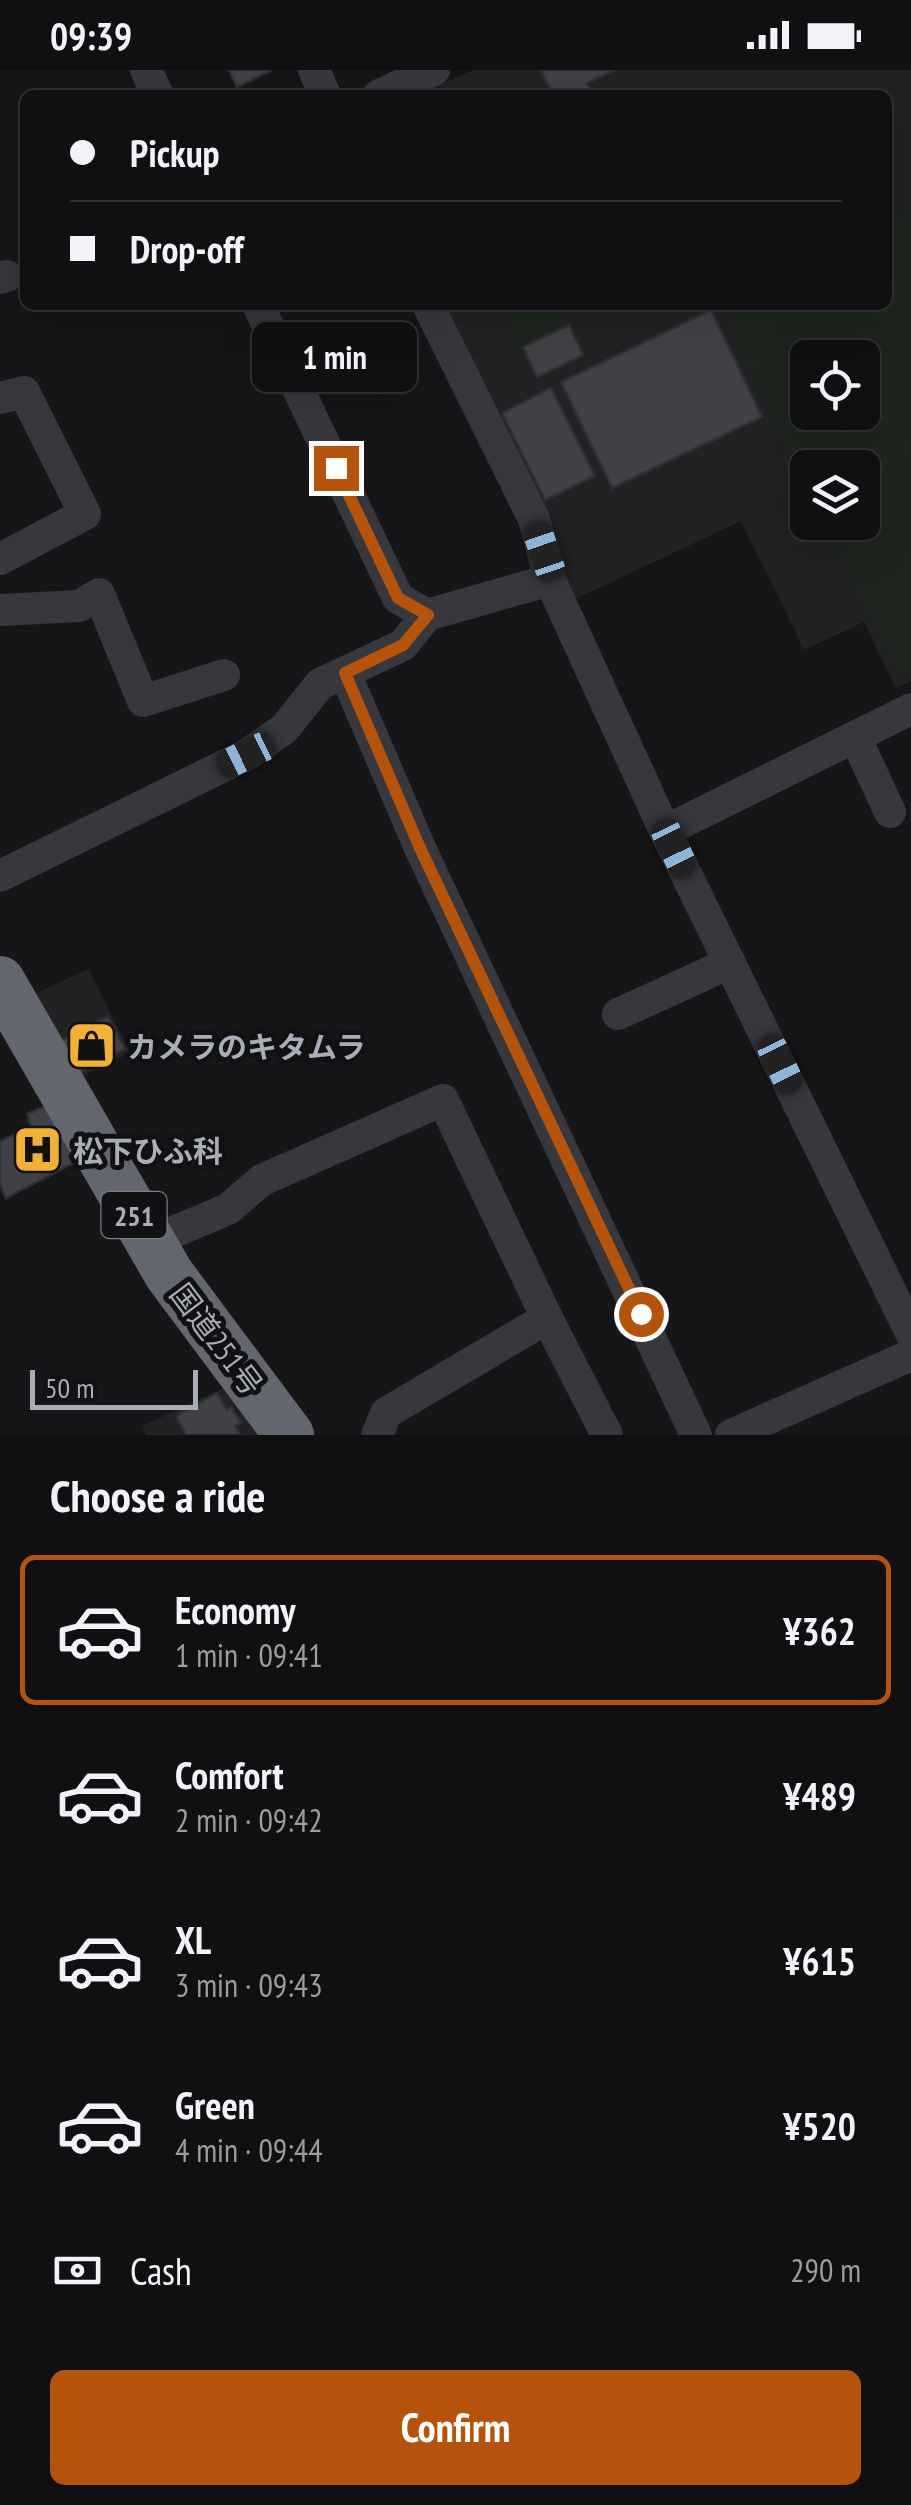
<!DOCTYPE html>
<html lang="en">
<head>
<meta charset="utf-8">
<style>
  body { margin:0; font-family:"PT Sans Narrow","Noto Sans JP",sans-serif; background:#1e1e20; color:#f1f3f6; height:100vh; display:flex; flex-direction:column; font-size:38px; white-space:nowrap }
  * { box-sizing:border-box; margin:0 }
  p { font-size:32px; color:#9c9d9f }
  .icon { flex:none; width:55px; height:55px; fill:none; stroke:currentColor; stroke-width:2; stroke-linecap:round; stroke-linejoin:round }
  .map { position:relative; height:1365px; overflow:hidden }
  .sheet { display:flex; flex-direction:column; background:#101012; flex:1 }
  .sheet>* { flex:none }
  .banner { position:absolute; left:20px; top:20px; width:872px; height:220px; border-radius:15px; box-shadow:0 10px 40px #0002,0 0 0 2px #303032; display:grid; align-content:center; height:220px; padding:0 50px; background:#101012 }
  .tools { position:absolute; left:790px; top:270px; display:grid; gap:20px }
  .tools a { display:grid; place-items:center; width:90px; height:90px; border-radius:15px; background:#101012; box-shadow:0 10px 40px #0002,0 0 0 2px #303032; font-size:50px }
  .scale { position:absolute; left:30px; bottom:25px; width:168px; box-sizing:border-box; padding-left:10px; border:5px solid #a8adb8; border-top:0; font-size:28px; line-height:35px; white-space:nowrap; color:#a8adb8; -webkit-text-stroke:8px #111113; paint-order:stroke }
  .end { position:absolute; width:45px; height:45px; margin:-22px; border:12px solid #b45309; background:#fff; box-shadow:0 0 0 5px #fff }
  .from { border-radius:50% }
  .bubble { position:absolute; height:70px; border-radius:15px; background:#101012; box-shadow:0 10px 40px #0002,0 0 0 2px #303032; font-size:32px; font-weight:600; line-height:70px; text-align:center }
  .car { position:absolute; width:30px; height:60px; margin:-30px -15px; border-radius:12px; box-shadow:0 0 8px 2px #0007; background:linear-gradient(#222 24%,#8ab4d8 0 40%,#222 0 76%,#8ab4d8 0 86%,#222 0) }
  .banner b { display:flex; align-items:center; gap:35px; height:95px; font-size:38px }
  .banner b+b { border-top:2px solid #303032 }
  .banner i { width:25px; height:25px; background:#f1f3f6 }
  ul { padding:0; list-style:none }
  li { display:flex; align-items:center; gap:30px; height:150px; margin:0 20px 15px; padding:0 30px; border:5px solid transparent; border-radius:15px }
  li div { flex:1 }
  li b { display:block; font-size:38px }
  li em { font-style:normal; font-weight:600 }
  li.current { border-color:#b45309 }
  li>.icon { width:90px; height:90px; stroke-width:1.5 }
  h2 { padding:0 50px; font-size:45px; line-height:120px }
  .pay { display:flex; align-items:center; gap:25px; height:110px; padding:0 50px; font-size:38px }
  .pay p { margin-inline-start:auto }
  .button { display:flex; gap:20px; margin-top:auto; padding:20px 50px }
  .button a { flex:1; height:115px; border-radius:15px; background:#b45309; color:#fff; font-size:40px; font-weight:600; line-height:115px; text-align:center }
  .status { display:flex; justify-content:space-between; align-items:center; height:70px; padding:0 50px; background:#101012; direction:ltr }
  .status svg { height:28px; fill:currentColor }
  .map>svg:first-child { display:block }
  .built { fill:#222225; fill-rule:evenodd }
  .park { fill:#1e261f; fill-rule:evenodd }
  .building { fill:#404145; stroke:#303034; stroke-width:2.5 }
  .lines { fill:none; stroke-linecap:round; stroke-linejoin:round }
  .minor { stroke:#37383d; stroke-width:32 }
  .highway { stroke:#63666e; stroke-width:50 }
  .route { stroke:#b45309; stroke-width:12 }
  .labels { text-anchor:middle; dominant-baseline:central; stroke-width:10; stroke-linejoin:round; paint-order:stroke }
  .shield { fill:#111113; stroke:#7b7e86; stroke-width:2.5 }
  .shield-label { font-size:28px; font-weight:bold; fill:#a8adb8 }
  .poi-label { font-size:30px; font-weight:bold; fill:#a8adb8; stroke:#111113; text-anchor:start }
  .street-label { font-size:30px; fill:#a8adb8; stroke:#111113 }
</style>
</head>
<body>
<div class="status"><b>09:39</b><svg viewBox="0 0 49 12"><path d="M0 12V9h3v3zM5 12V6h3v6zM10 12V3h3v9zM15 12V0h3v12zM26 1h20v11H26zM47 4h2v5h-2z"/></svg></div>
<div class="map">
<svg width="911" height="1365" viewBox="0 0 911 1365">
  <rect width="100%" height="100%" fill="#161618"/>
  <!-- built -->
  <g class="built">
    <path d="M473,0h438v611l-15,7 -32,-66 -60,28 -63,-129 -170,80 -128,-296h445v-210h-460l-2,-4zM808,288h54v54h-54zM808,398h54v54h-54z"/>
    <polygon points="88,899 130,982 76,1010 30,926"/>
    <polygon points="227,1317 262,1365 146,1365 142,1356"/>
  </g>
  <!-- park -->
  <g class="park">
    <path d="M911,143v456l-13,6 -74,-152 38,-1v-54h-54l-1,21 -88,-184h169v-81zM808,288h54v54h-54z"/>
    <polygon points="500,235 560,235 585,286 536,309"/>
  </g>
  <!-- building -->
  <g class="building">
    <polygon points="229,0 269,0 270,1 237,17"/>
    <polygon points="541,0 615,0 587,13 593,25 553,25"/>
    <polygon points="711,240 762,347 612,418 561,312"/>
    <polygon points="569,255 583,285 537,307 523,277"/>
    <polygon points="551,318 595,406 545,430 502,343"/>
    <polygon points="108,946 125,979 75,1005 58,972"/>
    <polygon points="53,1033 81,1089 6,1128 0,1115 0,1071 31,1057 27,1044"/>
    <polygon points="217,1323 227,1340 231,1337 241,1353 235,1356 240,1365 186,1365 176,1346"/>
  </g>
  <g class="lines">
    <!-- minor -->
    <g class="minor">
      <polyline points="146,0 158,25"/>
      <polyline points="314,0 325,25"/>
      <polyline points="379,25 434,0"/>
      <polyline points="0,208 7,206"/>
      <polyline points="258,235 398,528 427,545"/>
      <polyline points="428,235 534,449 550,510 665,761 911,1263"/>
      <polyline points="0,328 24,322 85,444 0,489"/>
      <polyline points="0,540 79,536 99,524 143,631 224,605"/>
      <polyline points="345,603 420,778 696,1365"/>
      <polyline points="855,667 890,742"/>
      <polyline points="665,761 911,639"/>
      <polyline points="0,806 246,685 284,659 320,614 403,575 427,545 550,510"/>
      <polyline points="618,944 730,893"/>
      <polyline points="150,1172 228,1139 262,1110 443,1030 547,1248 607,1365"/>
      <polyline points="377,1365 386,1343 547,1248"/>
      <polyline points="731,1365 911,1285"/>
    </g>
    <!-- highway -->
    <polyline class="highway" points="0,911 169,1204 289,1365"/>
  </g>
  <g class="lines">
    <!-- route -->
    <polyline class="route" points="336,398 398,528 428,545 403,575 345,603 420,778 641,1244"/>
  </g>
  <!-- icons -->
  <defs>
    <symbol id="shop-square" viewBox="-11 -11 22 22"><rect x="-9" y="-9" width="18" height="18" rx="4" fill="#f2b134" stroke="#111113"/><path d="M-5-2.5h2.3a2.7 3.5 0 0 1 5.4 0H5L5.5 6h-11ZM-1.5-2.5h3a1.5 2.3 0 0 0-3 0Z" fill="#111"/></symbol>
    <symbol id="hospital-square" viewBox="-11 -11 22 22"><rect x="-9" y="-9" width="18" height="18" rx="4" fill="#f2b134" stroke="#111113"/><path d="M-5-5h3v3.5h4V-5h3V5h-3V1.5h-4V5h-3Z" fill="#111"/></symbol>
  </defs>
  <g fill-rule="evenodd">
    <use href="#shop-square" x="64" y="948" width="55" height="55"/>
    <use href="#hospital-square" x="10" y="1052" width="55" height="55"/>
  </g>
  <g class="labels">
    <!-- shield labels -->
    <rect class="shield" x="101.5" y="1122" width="65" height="46" rx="8"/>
    <g class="shield-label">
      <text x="134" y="1145">251</text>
    </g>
    <!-- poi labels -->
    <g class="poi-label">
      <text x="127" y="976">カメラのキタムラ</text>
      <text x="73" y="1080">松下ひふ科</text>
    </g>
    <!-- street labels -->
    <g class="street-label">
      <text transform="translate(217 1269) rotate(53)">国道251号</text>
    </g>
  </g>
</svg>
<div class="tools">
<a><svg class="icon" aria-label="locate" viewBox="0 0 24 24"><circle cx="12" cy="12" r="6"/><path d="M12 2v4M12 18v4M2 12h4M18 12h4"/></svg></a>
<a><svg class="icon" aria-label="layers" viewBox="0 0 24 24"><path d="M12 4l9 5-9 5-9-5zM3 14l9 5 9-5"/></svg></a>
</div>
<div class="scale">50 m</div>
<i class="end from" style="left:641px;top:1244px"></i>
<i class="end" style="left:336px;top:398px"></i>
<div class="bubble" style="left:252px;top:252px;width:165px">1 min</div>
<i class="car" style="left:544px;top:481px;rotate:341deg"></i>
<i class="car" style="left:246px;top:685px;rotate:244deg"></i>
<i class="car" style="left:674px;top:778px;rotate:154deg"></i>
<i class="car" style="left:780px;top:994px;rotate:154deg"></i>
<div class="banner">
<b><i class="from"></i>Pickup</b>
<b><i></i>Drop-off</b>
</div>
</div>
<section class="sheet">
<h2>Choose a ride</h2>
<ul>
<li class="current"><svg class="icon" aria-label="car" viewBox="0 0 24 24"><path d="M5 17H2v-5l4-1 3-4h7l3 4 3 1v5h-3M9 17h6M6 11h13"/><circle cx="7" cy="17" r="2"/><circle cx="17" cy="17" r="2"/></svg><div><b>Economy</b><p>1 min · 09:41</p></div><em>¥362</em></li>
<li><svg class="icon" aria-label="car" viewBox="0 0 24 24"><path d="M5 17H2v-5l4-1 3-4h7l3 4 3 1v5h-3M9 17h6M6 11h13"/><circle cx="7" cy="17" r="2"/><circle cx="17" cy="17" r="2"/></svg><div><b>Comfort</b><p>2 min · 09:42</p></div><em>¥489</em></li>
<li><svg class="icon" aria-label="car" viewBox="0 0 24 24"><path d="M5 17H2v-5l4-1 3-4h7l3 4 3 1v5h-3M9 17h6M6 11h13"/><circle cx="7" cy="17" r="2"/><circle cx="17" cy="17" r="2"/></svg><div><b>XL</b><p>3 min · 09:43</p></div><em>¥615</em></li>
<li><svg class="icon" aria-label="car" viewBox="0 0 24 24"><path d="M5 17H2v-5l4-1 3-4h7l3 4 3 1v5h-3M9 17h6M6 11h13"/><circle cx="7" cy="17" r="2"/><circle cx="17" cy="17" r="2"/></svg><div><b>Green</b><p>4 min · 09:44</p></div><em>¥520</em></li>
</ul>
<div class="pay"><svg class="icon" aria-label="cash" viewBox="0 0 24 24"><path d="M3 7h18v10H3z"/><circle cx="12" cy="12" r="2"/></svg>Cash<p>290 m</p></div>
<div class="button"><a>Confirm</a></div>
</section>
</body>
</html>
